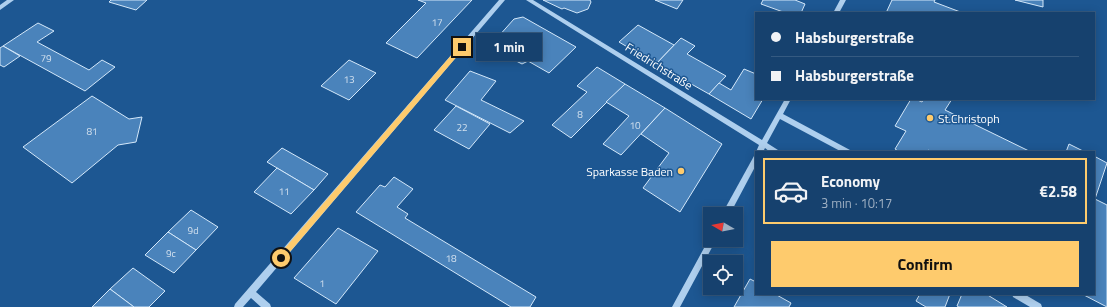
<!DOCTYPE html>
<html lang="en">
<head>
<meta charset="utf-8">
<style>
  body { margin:0; font-family:"Titillium Web",sans-serif; background:#1f4873; color:#f1f3f6; height:100vh; display:flex; flex-direction:column; font-size:15px; white-space:nowrap }
  * { box-sizing:border-box; margin:0 }
  p { font-size:13px; color:#9eafc2 }
  .icon { flex:none; width:22px; height:22px; fill:none; stroke:currentColor; stroke-width:2; stroke-linecap:round; stroke-linejoin:round }
  .map { position:relative; flex:1; overflow:hidden }
  .details { position:absolute; left:755px; top:151px; width:340px; height:144px; display:flex; flex-direction:column; background:#16416e; border-radius:0px; box-shadow:0 2px 10px #0003,0 0 0 1px #355a81 }
  .details>* { flex:none }
  .banner { position:absolute; left:755px; top:12px; width:340px; height:88px; border-radius:0px; box-shadow:0 2px 10px #0003,0 0 0 1px #355a81; display:grid; align-content:center; height:88px; padding:0 16px; background:#16416e }
  .needle { width:26px; rotate:280deg }
  .buttons { position:absolute; left:703px; top:207px; display:grid; gap:8px }
  .buttons a { display:grid; place-items:center; width:40px; height:40px; border-radius:0px; background:#16416e; box-shadow:0 2px 10px #0003,0 0 0 1px #355a81; font-size:20px }
  .end { position:absolute; width:18px; height:18px; margin:-9px; border:5px solid #fecb6d; background:#111; box-shadow:0 0 0 2px #111 }
  .from { border-radius:50% }
  .bubble { position:absolute; height:28px; border-radius:0px; background:#16416e; box-shadow:0 2px 10px #0003,0 0 0 1px #355a81; font-size:13px; font-weight:700; line-height:28px; text-align:center }
  .banner b { display:flex; align-items:center; gap:14px; height:38px; font-size:15px }
  .banner b+b { border-top:1px solid #355a81 }
  .banner i { width:10px; height:10px; background:#f1f3f6 }
  ul { padding:7px 0 0; list-style:none }
  li { display:flex; align-items:center; gap:12px; height:66px; margin:0 8px 6px; padding:0 8px; border:2px solid #355a81; border-radius:0px }
  li div { flex:1 }
  li b { display:block; font-size:15px }
  li em { font-style:normal; font-weight:700 }
  li.selected { border-color:#fecb6d }
  li>.icon { width:36px; height:36px; stroke-width:1.5 }
  .button { display:flex; gap:8px; margin-top:auto; padding:8px 16px }
  .button a { flex:1; height:46px; border-radius:0px; background:#fecb6d; color:#111; font-size:16px; font-weight:700; line-height:46px; text-align:center }
  .map>svg:first-child { display:block }
  .building { fill:#4a83bb; stroke:#d4e8fa }
  .lines { fill:none; stroke-linecap:round; stroke-linejoin:round }
  .minor { fill:#aecfee; fill-rule:evenodd }
  .route { fill:#fecb6d }
  .poi-dot { fill:#fecb6d; stroke:#1d5792; stroke-width:1.5 }
  .labels { text-anchor:middle; dominant-baseline:central; stroke-width:3; stroke-linejoin:round; paint-order:stroke }
  .number-label { font-size:10px; fill:#d2e0ee }
  .street-label { font-size:12px; fill:#fff; stroke:#1d5792 }
  .poi-label { font-size:12px; fill:#fff; stroke:#1d5792; text-anchor:start }
</style>
</head>
<body>
<div class="map">
<svg width="1107" height="307" viewBox="0 0 1107 307">
  <rect width="100%" height="100%" fill="#1d5792"/>
  <!-- building -->
  <g class="building">
    <polygon points="111,0 147,0 136,10 109,2"/>
    <polygon points="418,0 472,0 417,58 386,43 426,3"/>
    <polygon points="543,0 590,0 591,2 588,9 577,13 564,8 562,9"/>
    <polygon points="655,0 683,0 677,9"/>
    <polygon points="763,0 795,0 805,4 801,13 786,13 761,4"/>
    <polygon points="892,0 935,0 934,2 963,13 886,13"/>
    <polygon points="1015,0 1043,0 1043,7"/>
    <polygon points="523,17 576,47 549,73 528,61 522,64 489,47 514,19"/>
    <polygon points="38,23 54,31 37,42 89,70 102,60 115,67 85,91 3,46"/>
    <polygon points="638,25 674,45 656,64 619,42"/>
    <polygon points="681,38 695,46 687,54 726,76 709,94 656,64"/>
    <polygon points="3,46 20,56 4,67 0,65 0,48"/>
    <polygon points="349,60 376,73 349,100 321,86"/>
    <polygon points="597,67 625,84 571,138 552,125 587,92 577,86"/>
    <polygon points="744,69 756,74 756,99 763,99 751,119 709,94 719,83 731,90"/>
    <polygon points="470,71 496,81 481,100 524,121 510,133 445,100"/>
    <polygon points="625,84 665,108 621,155 603,144 629,116 606,102"/>
    <polygon points="92,96 129,119 142,117 136,142 118,145 72,183 23,147"/>
    <polygon points="911,99 915,99 922,102 924,99 952,99 945,110 1031,152 932,152 928,150 927,152 900,152 895,149 906,131 895,126"/>
    <polygon points="456,106 490,124 469,149 434,130"/>
    <polygon points="665,108 722,144 680,212 643,188 669,153 641,134"/>
    <polygon points="1069,144 1085,152 1066,152"/>
    <polygon points="282,148 328,174 314,190 267,162"/>
    <polygon points="1094,156 1107,163 1095,199 1107,205 1107,307 1082,294 1094,294"/>
    <polygon points="277,168 314,190 291,214 254,192"/>
    <polygon points="394,177 413,189 397,207 408,214 405,218 536,297 530,307 511,307 356,212 380,185 385,187"/>
    <polygon points="191,210 218,227 196,250 168,232"/>
    <polygon points="338,228 378,251 336,304 294,278"/>
    <polygon points="168,232 196,250 174,273 145,255"/>
    <polygon points="133,268 165,291 149,307 134,307 110,289"/>
    <polygon points="750,279 756,282 756,294 775,294 791,303 789,307 734,307"/>
    <polygon points="110,289 134,307 92,307"/>
    <polygon points="920,294 950,294 945,307 926,307 916,301"/>
    <polygon points="962,294 986,294 1007,307 959,307 957,306"/>
  </g>
  <g class="lines">
    <!-- minor -->
    <g class="minor">
      <polygon points="7,0 14,0 0,10 0,5"/>
      <polygon points="499,0 505,0 256,292 270,304 271,307 261,307 251,298 243,307 234,307 235,304"/>
      <polygon points="526,0 533,0 762,140 785,99 791,99 783,114 850,150 851,152 842,152 780,119 767,143 778,150 779,152 770,152 765,148 763,152 756,152 756,153 756,152 759,145"/>
      <polygon points="840,0 846,0 839,13 833,13"/>
      <polygon points="756,155 756,165 730,214 722,214 754,156"/>
      <polygon points="710,237 710,240 716,240 680,307 672,307"/>
      <polygon points="1012,294 1024,294 1041,304 1042,307 1030,307 1013,297"/>
    </g>
  </g>
  <!-- route -->
  <polygon class="route" points="460,45 465,47 283,260 278,260 278,256"/>
  <!-- markers -->
  <g class="poi-dot">
    <circle cx="930" cy="118" r="4"/>
    <circle cx="681" cy="171" r="4"/>
  </g>
  <g class="labels">
    <!-- number labels -->
    <g class="number-label">
      <text x="437" y="22">17</text>
      <text x="46" y="58">79</text>
      <text x="349" y="79">13</text>
      <text x="580" y="114">8</text>
      <text x="635" y="125">10</text>
      <text x="462" y="127">22</text>
      <text x="92" y="131">81</text>
      <text x="284" y="191">11</text>
      <text x="193" y="230">9d</text>
      <text x="171" y="253">9c</text>
      <text x="451" y="258">18</text>
      <text x="322" y="283">1</text>
    </g>
    <!-- street labels -->
    <g class="street-label">
      <text transform="translate(659 66) rotate(32)">Friedrichstraße</text>
    </g>
    <!-- poi labels -->
    <g class="poi-label">
      <text x="938" y="118">St.Christoph</text>
      <text x="673" y="171" text-anchor="end">Sparkasse Baden</text>
    </g>
  </g>
</svg>
<div class="buttons">
<a><svg class="needle" viewBox="-14 -14 28 28"><path d="M0-13l5 13h-10z" fill="#e53935"/><path d="M0 13l5-13h-10z" fill="#9eafc2"/></svg></a>
<a><svg class="icon" aria-label="locate" viewBox="0 0 24 24"><circle cx="12" cy="12" r="6"/><path d="M12 2v4M12 18v4M2 12h4M18 12h4"/></svg></a>
</div>
<i class="end from" style="left:281px;top:258px"></i>
<i class="end" style="left:462px;top:47px"></i>
<div class="bubble" style="left:476px;top:33px;width:66px">1 min</div>
<div class="banner">
<b><i class="from"></i>Habsburgerstraße</b>
<b><i></i>Habsburgerstraße</b>
</div>
<section class="details">
<ul>
<li class="selected"><svg class="icon" aria-label="car" viewBox="0 0 24 24"><path d="M5 17H2v-5l4-1 3-4h7l3 4 3 1v5h-3M9 17h6M6 11h13"/><circle cx="7" cy="17" r="2"/><circle cx="17" cy="17" r="2"/></svg><div><b>Economy</b><p>3 min · 10:17</p></div><em>€2.58</em></li>
</ul>
<div class="button"><a>Confirm</a></div>
</section>
</div>
</body>
</html>
